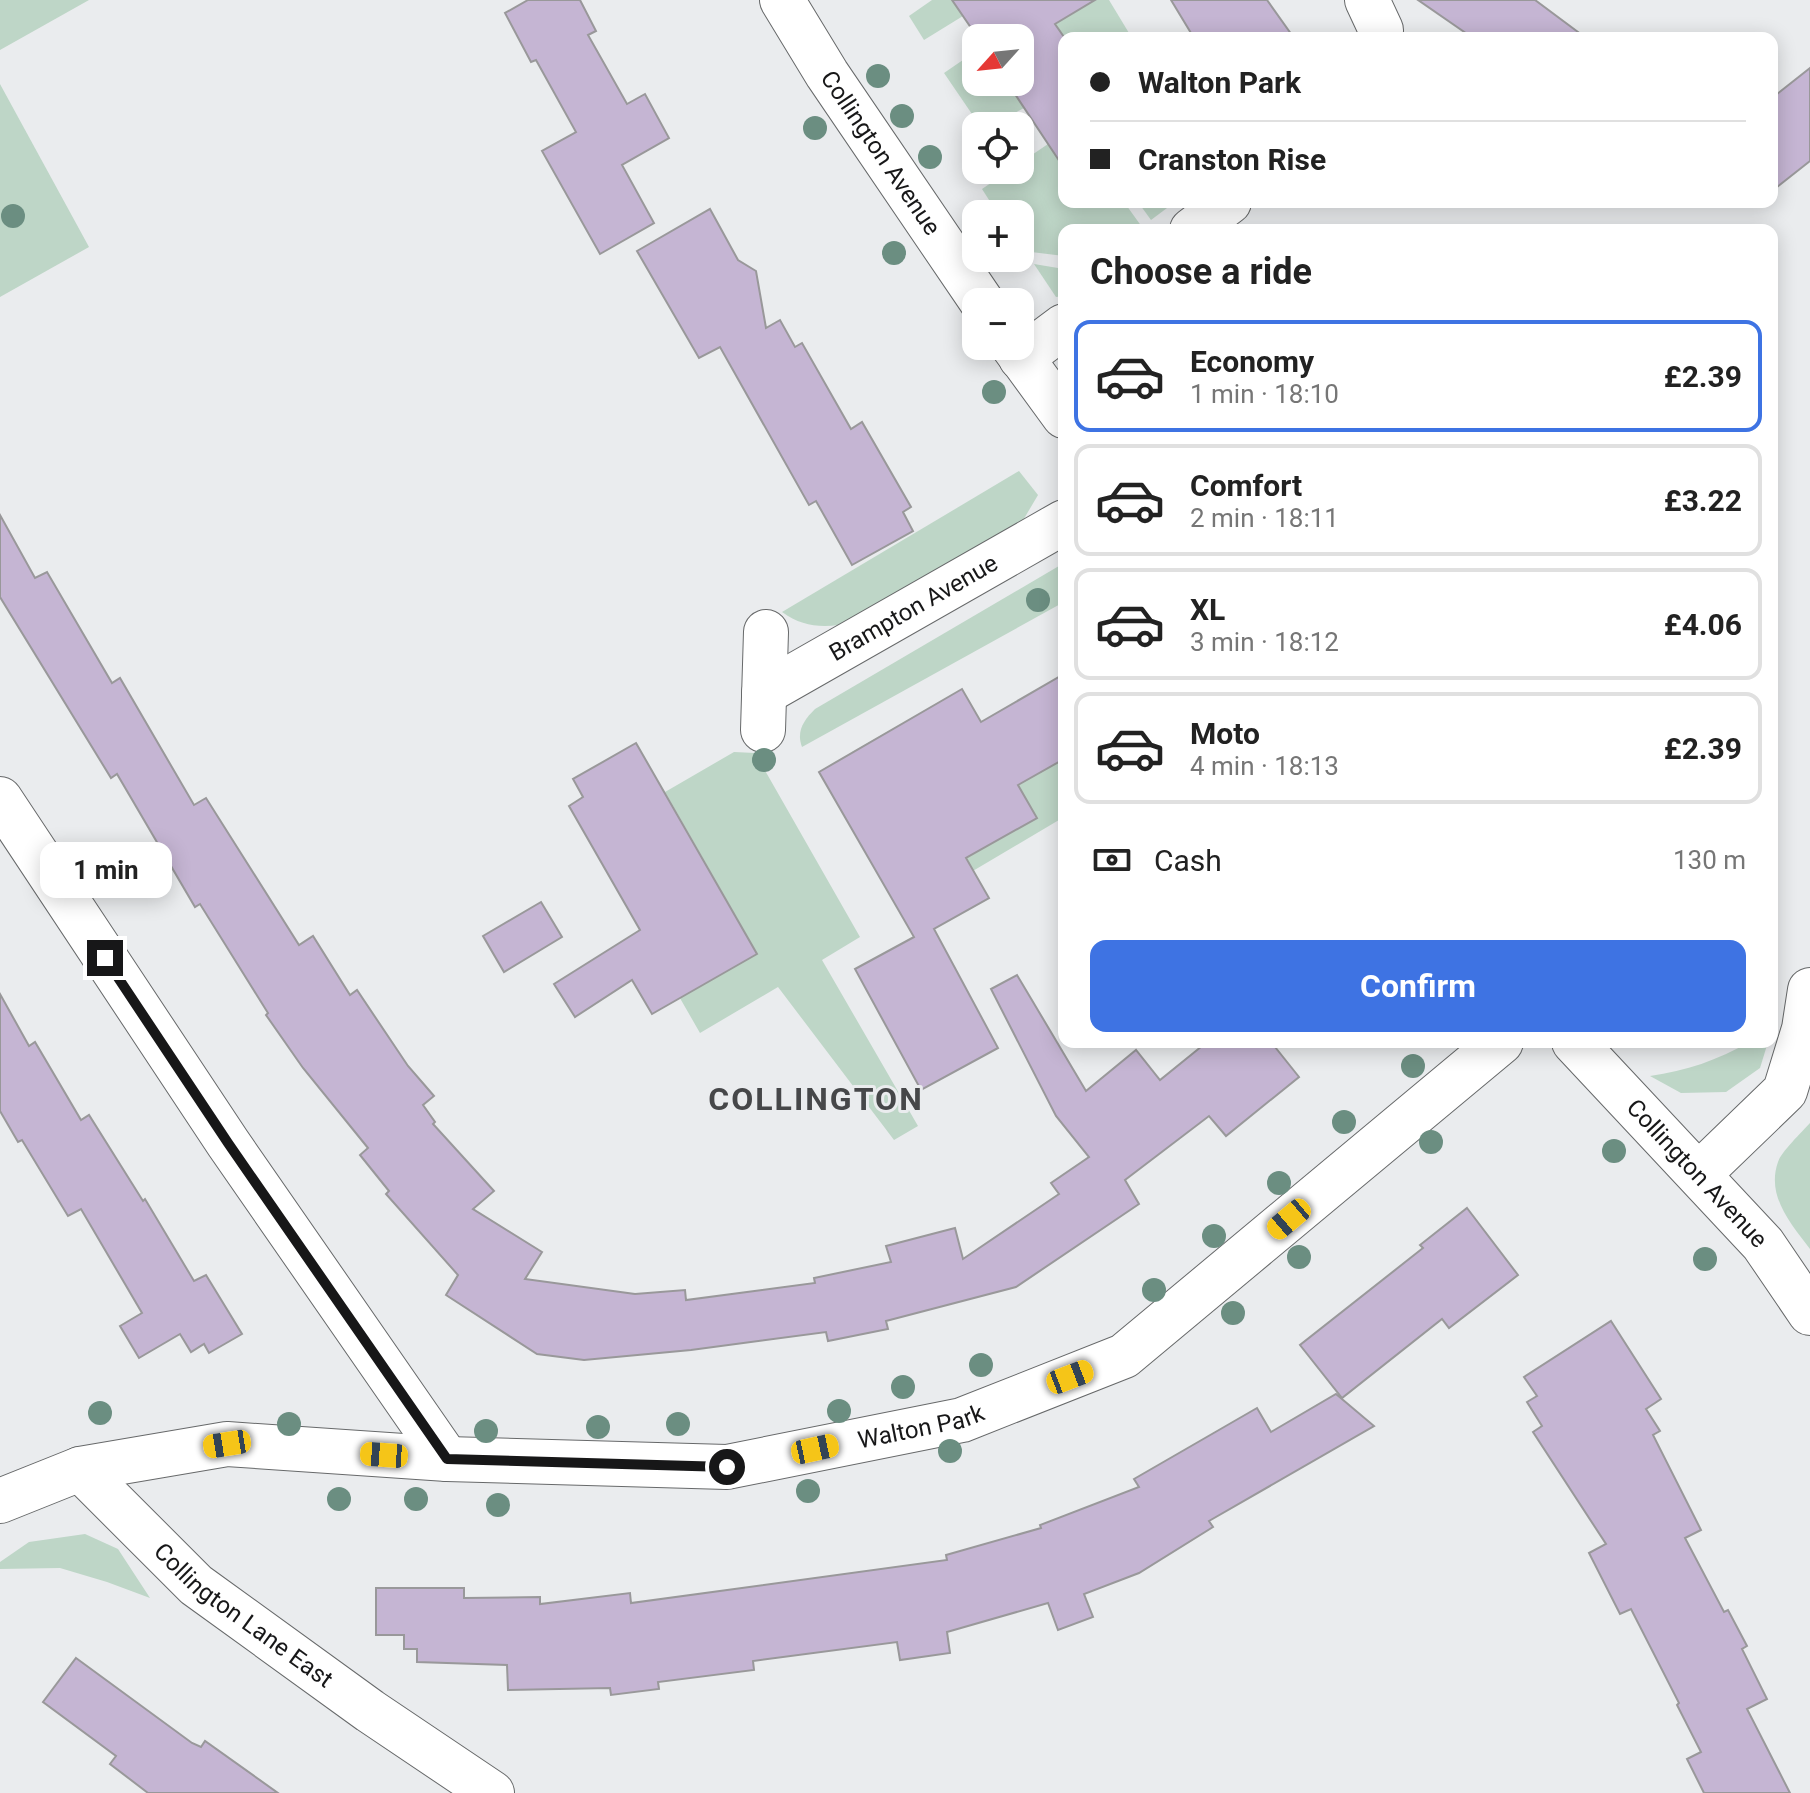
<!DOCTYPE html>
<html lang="en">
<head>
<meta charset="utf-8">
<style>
  body { margin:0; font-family:Roboto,sans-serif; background:#f2f2f2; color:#222; height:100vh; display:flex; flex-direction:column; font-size:30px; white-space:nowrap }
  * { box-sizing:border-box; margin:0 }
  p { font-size:26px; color:#767676 }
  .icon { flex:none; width:44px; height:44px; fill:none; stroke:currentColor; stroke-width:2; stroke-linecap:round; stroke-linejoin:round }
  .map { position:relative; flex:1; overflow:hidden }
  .panel { position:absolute; left:1058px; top:224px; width:720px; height:824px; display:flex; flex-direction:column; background:#fff; border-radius:16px; box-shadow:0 4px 20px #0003 }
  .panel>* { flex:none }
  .top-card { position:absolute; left:1058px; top:32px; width:720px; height:176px; border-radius:16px; box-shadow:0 4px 20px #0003; display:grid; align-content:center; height:176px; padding:0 32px; background:#fff }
  .needle { width:52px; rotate:243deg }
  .buttons { position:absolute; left:962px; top:24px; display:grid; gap:16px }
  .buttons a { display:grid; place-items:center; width:72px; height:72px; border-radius:16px; background:#fff; box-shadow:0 4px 20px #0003; font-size:40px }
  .end { position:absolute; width:36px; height:36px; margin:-18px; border:10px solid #171718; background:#fff; box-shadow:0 0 0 4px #fff }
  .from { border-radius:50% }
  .bubble { position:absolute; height:56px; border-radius:16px; background:#fff; box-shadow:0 4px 20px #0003; font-size:26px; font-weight:700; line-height:56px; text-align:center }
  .car { position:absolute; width:24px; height:48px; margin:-24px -12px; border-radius:10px; box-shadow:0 0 6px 2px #0007; background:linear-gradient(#f5c518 24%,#345 0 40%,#f5c518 0 76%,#345 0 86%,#f5c518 0) }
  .top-card b { display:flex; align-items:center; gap:28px; height:76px; font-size:30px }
  .top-card b+b { border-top:2px solid #e0e0e0 }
  .top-card i { width:20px; height:20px; background:#222 }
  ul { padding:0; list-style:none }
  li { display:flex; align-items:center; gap:24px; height:112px; margin:0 16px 12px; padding:0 16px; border:4px solid #e0e0e0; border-radius:16px }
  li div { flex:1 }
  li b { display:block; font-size:30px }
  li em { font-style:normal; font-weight:700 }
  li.on { border-color:#3e73e3 }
  li>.icon { width:72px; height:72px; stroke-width:1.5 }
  h2 { padding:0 32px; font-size:36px; line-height:96px }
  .pay { display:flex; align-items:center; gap:20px; height:88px; padding:0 32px; font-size:30px }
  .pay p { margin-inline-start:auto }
  .primary-button { display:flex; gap:16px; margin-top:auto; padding:16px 32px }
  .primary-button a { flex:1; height:92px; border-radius:16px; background:#3e73e3; color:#fff; font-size:32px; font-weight:700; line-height:92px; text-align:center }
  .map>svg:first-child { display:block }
  .green { fill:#bed6c7 }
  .building { fill:#c5b5d3; stroke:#99989a; stroke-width:2 }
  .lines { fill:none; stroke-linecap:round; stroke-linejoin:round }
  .minor-casing { stroke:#67696a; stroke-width:46 }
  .tertiary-casing { stroke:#67696a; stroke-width:46 }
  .minor { stroke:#fff; stroke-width:44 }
  .tertiary { stroke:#fff; stroke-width:44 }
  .tree { fill:#6b8e81 }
  .route { stroke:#171718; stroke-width:10 }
  .labels { text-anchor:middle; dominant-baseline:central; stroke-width:6; stroke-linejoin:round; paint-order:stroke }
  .street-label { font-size:24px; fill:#171718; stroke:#eaecee }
  .district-label { font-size:32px; font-weight:bold; letter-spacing:2px; fill:#464749; stroke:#eaecee }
</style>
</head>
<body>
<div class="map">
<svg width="1810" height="1793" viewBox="0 0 1810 1793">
  <rect width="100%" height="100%" fill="#eaecee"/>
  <!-- green -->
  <g class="green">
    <polygon points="0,0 89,0 0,50"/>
    <polygon points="932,0 969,0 958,7 963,16 924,40 909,16"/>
    <polygon points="1048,0 1109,0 1132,38 1065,38 1055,24"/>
    <polygon points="976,51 976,82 1007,82 1024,108 1000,121 974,117 944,73"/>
    <polygon points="0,84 89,247 0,297"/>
    <polygon points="1048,144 1064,168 1064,202 1087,202 1090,206 1097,202 1124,202 1142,227 1137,230 1064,230 1064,256 1023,251 1020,247 1020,214 998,214 982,189 1010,170 1020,170 1020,163"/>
    <polygon points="1138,202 1175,202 1151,220"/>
    <polygon points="1034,264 1064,269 1064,296 1056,297"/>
    <path d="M1019,471l19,24 -16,27 -167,100c-27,6 -50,7 -73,-10z"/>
    <path d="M1064,563v39l-262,145c-6,-16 2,-27 13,-38z"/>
    <polygon points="901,724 975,853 1006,764 1023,754 1036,775 1064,759 1064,817 934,894 852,752"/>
    <polygon points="734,752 755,753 860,937 822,960 918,1126 894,1140 778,987 700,1033 669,979 695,989 757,953 665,792"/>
    <path d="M1749,1042h19l-8,26 -34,24 -45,1 -31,-17c36,-5 68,-16 99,-34z"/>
    <path d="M1810,1123v126c-19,-25 -44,-53 -32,-87 3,-10 24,-30 32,-39z"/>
    <polygon points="85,1534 118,1549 150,1598 107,1582 60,1568 0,1569 0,1562 29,1542"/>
  </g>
  <!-- building -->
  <g class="building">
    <polygon points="528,0 580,0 596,31 588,35 627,104 645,94 669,138 622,165 654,223 600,254 542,151 576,132 536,60 531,62 505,13"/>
    <polygon points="952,0 1095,0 1055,24 1064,37 1064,168 1007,82 1020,82 1020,38 978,38"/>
    <polygon points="1171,0 1267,0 1294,38 1194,38"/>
    <polygon points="1418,0 1535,0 1586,38 1473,38"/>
    <polygon points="1810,68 1810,161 1772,191 1772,98"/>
    <polygon points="710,209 738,260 756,271 766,328 780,320 795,347 802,343 851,429 862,422 911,507 903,512 913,531 852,565 816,501 809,505 720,347 699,358 637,251"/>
    <polygon points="0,515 35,578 47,572 112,683 120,678 194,805 206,798 299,945 313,936 350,995 357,990 408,1066 434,1096 423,1105 435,1122 433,1124 494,1191 473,1209 542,1252 525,1279 635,1294 685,1290 686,1300 815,1283 814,1278 891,1262 886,1246 955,1228 963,1259 1059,1194 1051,1183 1089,1157 1056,1116 991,989 1017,975 1086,1091 1136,1050 1160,1080 1207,1042 1271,1042 1299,1077 1226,1136 1209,1116 1125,1180 1139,1204 1016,1287 886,1321 888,1329 828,1341 826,1332 691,1350 584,1360 537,1354 446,1295 458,1275 386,1194 389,1191 360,1155 368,1148 303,1068 266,1015 268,1013 200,904 195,907 117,774 111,778 0,597"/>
    <polygon points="1064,674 1064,759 1018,785 1037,818 966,858 989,898 934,929 998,1048 921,1090 855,969 914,937 819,772 962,689 981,722"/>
    <polygon points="636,743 757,954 652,1014 632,980 575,1017 554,984 640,930 569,806 583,797 573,779"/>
    <polygon points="541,902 562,937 504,972 483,936"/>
    <polygon points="0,994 29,1046 35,1042 81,1120 89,1115 143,1201 145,1199 194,1281 206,1275 242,1334 209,1353 204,1344 191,1352 180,1334 139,1358 120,1326 142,1313 81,1209 68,1216 22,1140 18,1142 0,1111"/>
    <polygon points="1467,1208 1518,1275 1449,1328 1442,1319 1342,1398 1300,1345 1423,1248 1420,1245"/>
    <polygon points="1611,1321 1661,1399 1646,1409 1660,1431 1653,1435 1701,1530 1685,1538 1724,1612 1728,1610 1747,1646 1742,1649 1767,1699 1747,1709 1790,1793 1704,1793 1687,1759 1701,1752 1677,1705 1679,1703 1631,1609 1620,1614 1589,1553 1606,1544 1533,1432 1542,1426 1527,1402 1537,1396 1524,1377"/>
    <polygon points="1336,1394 1374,1426 1209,1521 1213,1527 1139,1573 1084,1594 1093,1617 1058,1630 1048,1603 947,1632 950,1653 900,1660 897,1642 753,1661 754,1670 658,1682 659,1689 611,1695 610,1688 508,1690 507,1665 417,1662 417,1649 404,1649 404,1635 376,1635 376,1588 464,1588 464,1598 540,1597 540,1604 630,1593 631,1603 947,1560 946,1555 1041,1528 1040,1525 1139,1487 1134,1479 1257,1408 1271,1432"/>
    <polygon points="76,1658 192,1743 201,1747 205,1741 278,1793 148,1793 110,1764 116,1756 43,1702"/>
  </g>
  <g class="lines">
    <defs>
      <g id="minor">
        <polyline points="1367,0 1381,30 1380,38"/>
        <polyline points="1192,230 1229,202"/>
        <polyline points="1021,358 1064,326"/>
        <path id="s1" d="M764,693l300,-171"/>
        <polyline points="763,730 766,632"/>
        <polyline points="0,799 228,1143 447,1459"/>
        <path id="s2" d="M80,1469l116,116 174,126 122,82"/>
        <path id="s3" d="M0,1501l80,-32 147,-25 220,15 280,8 235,-47 162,-64 377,-314"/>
      </g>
      <g id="tertiary">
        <path id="s4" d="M782,0l45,74 155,228"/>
        <polyline points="1013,346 1064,416"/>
        <path id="s5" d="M1574,1042l189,202 47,69"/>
        <polyline points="1699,1174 1785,1091 1804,1029 1810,990"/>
      </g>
    </defs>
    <!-- minor casing -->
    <use href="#minor" class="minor-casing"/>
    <!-- tertiary casing -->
    <use href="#tertiary" class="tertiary-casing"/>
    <!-- minor -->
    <use href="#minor" class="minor"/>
    <!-- tertiary -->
    <use href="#tertiary" class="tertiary"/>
  </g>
  <!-- trees -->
  <g class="tree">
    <circle cx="878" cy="76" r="12"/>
    <circle cx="902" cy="116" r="12"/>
    <circle cx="815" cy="128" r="12"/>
    <circle cx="930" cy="157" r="12"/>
    <circle cx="13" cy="216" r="12"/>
    <circle cx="894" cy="253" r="12"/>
    <circle cx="994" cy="392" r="12"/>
    <circle cx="1038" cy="600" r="12"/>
    <circle cx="764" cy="760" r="12"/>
    <circle cx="1413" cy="1066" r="12"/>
    <circle cx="1344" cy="1122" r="12"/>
    <circle cx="1431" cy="1142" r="12"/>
    <circle cx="1614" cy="1151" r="12"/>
    <circle cx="1279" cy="1183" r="12"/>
    <circle cx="1214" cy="1236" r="12"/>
    <circle cx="1299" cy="1257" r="12"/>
    <circle cx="1705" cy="1259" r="12"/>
    <circle cx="1154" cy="1290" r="12"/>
    <circle cx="1233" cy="1313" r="12"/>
    <circle cx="981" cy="1365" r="12"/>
    <circle cx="903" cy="1387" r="12"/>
    <circle cx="839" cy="1411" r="12"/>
    <circle cx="100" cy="1413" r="12"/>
    <circle cx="289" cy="1424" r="12"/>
    <circle cx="678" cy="1424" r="12"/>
    <circle cx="598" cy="1427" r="12"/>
    <circle cx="486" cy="1431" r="12"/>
    <circle cx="950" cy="1451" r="12"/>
    <circle cx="808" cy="1491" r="12"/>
    <circle cx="339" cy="1499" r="12"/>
    <circle cx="416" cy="1499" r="12"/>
    <circle cx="498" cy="1505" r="12"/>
  </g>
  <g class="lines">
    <!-- route -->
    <polyline class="route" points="105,958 228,1143 447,1459 727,1467"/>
  </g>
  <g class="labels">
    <!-- street labels -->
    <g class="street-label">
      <text stroke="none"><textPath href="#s4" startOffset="182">Collington Avenue</textPath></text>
      <text stroke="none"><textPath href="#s1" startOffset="172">Brampton Avenue</textPath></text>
      <text stroke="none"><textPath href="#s5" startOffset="180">Collington Avenue</textPath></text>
      <text stroke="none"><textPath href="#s3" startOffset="934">Walton Park</textPath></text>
      <text stroke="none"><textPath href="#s2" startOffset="220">Collington Lane East</textPath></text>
    </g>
    <!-- district labels -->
    <g class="district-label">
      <text x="816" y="1099">COLLINGTON</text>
    </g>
  </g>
</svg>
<div class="buttons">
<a><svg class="needle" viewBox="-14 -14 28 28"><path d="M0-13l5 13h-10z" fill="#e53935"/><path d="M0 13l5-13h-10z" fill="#767676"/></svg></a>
<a><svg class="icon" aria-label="locate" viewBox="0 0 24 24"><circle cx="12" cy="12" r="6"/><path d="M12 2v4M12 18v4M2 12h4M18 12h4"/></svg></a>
<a>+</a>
<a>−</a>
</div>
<i class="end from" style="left:727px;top:1467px"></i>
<i class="end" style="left:105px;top:958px"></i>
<div class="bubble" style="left:40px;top:842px;width:132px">1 min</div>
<i class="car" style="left:1289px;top:1219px;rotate:230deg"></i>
<i class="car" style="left:1070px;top:1377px;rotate:69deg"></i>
<i class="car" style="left:227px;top:1444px;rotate:261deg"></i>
<i class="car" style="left:815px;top:1449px;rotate:78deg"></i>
<i class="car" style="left:384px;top:1455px;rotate:274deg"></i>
<div class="top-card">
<b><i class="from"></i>Walton Park</b>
<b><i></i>Cranston Rise</b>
</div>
<section class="panel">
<h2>Choose a ride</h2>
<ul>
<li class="on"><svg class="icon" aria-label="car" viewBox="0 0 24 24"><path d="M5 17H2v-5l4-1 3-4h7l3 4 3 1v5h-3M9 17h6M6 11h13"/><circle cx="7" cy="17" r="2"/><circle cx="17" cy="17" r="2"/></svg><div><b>Economy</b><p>1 min · 18:10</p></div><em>£2.39</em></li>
<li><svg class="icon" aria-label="car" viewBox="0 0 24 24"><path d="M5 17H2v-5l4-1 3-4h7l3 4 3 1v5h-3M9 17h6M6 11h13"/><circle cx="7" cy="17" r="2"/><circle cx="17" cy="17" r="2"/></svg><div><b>Comfort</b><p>2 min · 18:11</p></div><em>£3.22</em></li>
<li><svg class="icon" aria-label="car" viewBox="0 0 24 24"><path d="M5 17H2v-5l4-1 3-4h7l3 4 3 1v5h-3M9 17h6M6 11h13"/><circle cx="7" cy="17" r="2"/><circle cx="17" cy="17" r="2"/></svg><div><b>XL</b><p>3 min · 18:12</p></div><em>£4.06</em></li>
<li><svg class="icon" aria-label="car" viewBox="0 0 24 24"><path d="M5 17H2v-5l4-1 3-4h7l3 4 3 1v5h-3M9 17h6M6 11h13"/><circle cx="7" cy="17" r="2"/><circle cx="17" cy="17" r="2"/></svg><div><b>Moto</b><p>4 min · 18:13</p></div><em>£2.39</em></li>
</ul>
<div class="pay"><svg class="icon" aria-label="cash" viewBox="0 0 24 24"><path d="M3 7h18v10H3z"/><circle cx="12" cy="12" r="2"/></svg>Cash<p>130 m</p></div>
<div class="primary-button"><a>Confirm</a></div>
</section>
</div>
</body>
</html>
